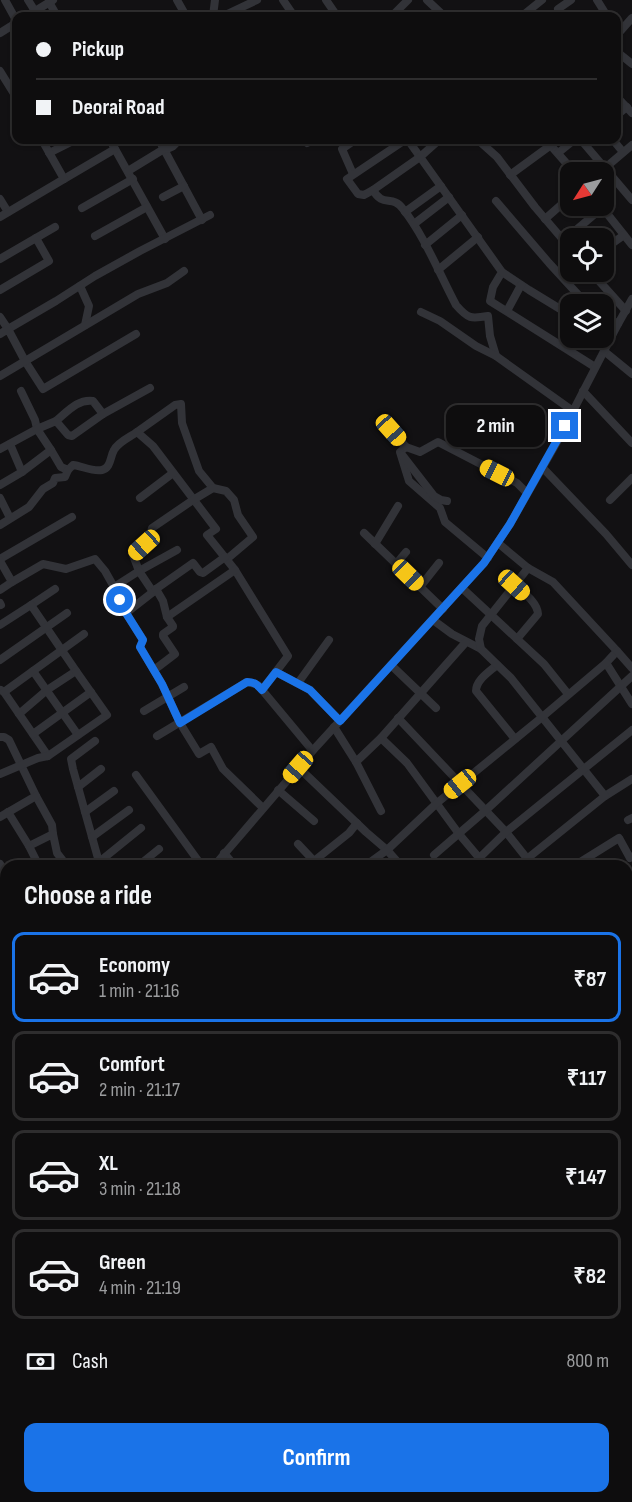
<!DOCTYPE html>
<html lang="en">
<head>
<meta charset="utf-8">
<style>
  body { margin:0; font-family:"Sofia Sans Condensed",sans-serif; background:#1c1b1c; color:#f1f3f6; height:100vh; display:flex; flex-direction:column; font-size:22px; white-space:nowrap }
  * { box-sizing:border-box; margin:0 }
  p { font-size:20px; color:#9b9c9e }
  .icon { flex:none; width:33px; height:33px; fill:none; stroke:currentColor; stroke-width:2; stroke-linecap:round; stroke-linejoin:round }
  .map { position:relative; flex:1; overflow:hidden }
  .side { position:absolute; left:0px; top:860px; width:633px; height:644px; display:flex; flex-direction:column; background:#0e0d0e; border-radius:18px 18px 0 0; box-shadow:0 2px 4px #0004,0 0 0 2px #2e2d2e }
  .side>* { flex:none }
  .banner { position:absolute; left:12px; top:12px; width:609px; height:132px; border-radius:12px; box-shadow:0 2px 4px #0004,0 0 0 2px #2e2d2e; display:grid; align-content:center; height:132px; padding:0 24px; background:#0e0d0e }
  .needle { width:39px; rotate:234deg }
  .controls { position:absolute; left:560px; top:162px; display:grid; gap:12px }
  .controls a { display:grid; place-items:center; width:54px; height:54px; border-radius:12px; background:#0e0d0e; box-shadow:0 2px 4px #0004,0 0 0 2px #2e2d2e; font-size:30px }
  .end { position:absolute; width:27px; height:27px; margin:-14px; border:8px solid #1a73e8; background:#fff; box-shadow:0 0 0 3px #fff }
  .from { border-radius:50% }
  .bubble { position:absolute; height:42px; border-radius:12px; background:#0e0d0e; box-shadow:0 2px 4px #0004,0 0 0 2px #2e2d2e; font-size:20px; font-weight:700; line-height:42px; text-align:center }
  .car { position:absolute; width:18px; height:36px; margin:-18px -9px; border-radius:8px; box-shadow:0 0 4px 2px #0007; background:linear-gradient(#f5c518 24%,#345 0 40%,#f5c518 0 76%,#345 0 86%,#f5c518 0) }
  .banner b { display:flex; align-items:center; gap:21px; height:57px; font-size:22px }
  .banner b+b { border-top:2px solid #2e2d2e }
  .banner i { width:15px; height:15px; background:#f1f3f6 }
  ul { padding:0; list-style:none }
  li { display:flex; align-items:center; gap:18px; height:90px; margin:0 12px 9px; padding:0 12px; border:3px solid #2e2d2e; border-radius:12px }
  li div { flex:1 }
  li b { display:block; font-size:22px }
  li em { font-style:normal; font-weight:700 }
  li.active { border-color:#1a73e8 }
  li>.icon { width:54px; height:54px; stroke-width:1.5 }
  h2 { padding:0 24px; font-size:27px; line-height:72px }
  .pay { display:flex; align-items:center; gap:15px; height:66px; padding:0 24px; font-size:22px }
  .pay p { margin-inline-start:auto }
  .action { display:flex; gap:12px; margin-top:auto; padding:12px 24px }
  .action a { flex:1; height:69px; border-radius:12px; background:#1a73e8; color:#fff; font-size:24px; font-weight:700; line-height:69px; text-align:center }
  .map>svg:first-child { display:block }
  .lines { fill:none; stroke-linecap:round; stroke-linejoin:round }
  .minor { stroke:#323338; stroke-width:8 }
  .highway { stroke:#5e6069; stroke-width:12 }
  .route { stroke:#1a73e8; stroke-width:8 }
</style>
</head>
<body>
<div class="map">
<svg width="632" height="1502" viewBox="0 0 632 1502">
  <rect width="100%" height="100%" fill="#121113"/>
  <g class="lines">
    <!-- minor -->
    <g class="minor">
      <polyline points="5,0 16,20"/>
      <polyline points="28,0 38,16"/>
      <polyline points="177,0 186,16"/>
      <polyline points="283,0 294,16"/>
      <polyline points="326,0 337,16"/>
      <polyline points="427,0 444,16"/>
      <polyline points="597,0 607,16"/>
      <polyline points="49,2 57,16"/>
      <polyline points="558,9 571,0"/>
      <polyline points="27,16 53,0"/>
      <polyline points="213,16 215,0"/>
      <polyline points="223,16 257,0"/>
      <polyline points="392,16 408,0"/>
      <polyline points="522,16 542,0"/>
      <polyline points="0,33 16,23"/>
      <polyline points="616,36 632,18"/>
      <polyline points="616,51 632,64"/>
      <polyline points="0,71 16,97"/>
      <polyline points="616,96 632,113"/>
      <polyline points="616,116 627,107"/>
      <polyline points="110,140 165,239"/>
      <polyline points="159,140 202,220"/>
      <polyline points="408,140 502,272 493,287 490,301 595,367"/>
      <path d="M439,140l-19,17 -47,33c10,18 19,4 30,19 21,26 37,66 53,96 12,14 15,14 32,11l2,20 6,20"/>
      <polyline points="478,140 497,157 535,207 570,248"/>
      <polyline points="546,140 574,172"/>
      <polyline points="581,140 632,200"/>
      <polyline points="613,140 623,152"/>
      <polyline points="307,143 312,140"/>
      <polyline points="49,153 75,140"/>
      <polyline points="558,153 574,140"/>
      <polyline points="605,168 632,145"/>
      <path d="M128,171l36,-22c8,-1 11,-3 14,-9"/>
      <polyline points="353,174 342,149 355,140"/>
      <polyline points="510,175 551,145"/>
      <polyline points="64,179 115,149"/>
      <polyline points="373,190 364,195 358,194 347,179 405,140"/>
      <polyline points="163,197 184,186"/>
      <polyline points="0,199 8,212"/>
      <polyline points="496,201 549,263 583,300 589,304"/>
      <polyline points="601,206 632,245"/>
      <polyline points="82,208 133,179"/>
      <polyline points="405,212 441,186"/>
      <polyline points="0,217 64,179 42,140"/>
      <polyline points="545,219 570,197"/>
      <polyline points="414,224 449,197"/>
      <polyline points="95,236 147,207"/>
      <polyline points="36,238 55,227"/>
      <polyline points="563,241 602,208"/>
      <polyline points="425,245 462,215"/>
      <polyline points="603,250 624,235"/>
      <polyline points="0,259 36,238 49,261 0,290"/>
      <polyline points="438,270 478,237"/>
      <polyline points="502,272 529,290 570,315"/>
      <polyline points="591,272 626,311"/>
      <polyline points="80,286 89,306 85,325"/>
      <polyline points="507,311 521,285"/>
      <polyline points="421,312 440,321 476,346 496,356 573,411"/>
      <polyline points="603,314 618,324"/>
      <polyline points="0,317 8,329 56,301 95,276 140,251 210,215"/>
      <polyline points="603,329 613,333"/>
      <polyline points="0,334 8,329 25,361 43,389 136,334"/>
      <polyline points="563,346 570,332"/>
      <polyline points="604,351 632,374"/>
      <polyline points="0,376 138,294 167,283 184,271"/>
      <polyline points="583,391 632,443"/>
      <path d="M56,421c12,-10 22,-22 37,-20l10,13"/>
      <polyline points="391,430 406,447 400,452 409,481 440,508 445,522 488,558"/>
      <polyline points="137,432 175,405 181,404 182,423 199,471 213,488"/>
      <polyline points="10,444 22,472"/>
      <polyline points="406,447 420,452 438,442 517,483 527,493"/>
      <polyline points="0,449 37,429 35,420 21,391"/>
      <path d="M51,450l10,17 7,3 5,-5c9,1 20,7 29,5 9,-2 8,-13 12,-20 4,-8 16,-13 23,-18l16,14 63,83 -9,6 28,35 53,86 -26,34"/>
      <polyline points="403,456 434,496 441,500 447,501"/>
      <polyline points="542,467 606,534 632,565"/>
      <polyline points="0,485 22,472 51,450 37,429 56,421 68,435 72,436 103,414 150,388"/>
      <polyline points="0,498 10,518"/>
      <polyline points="140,498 173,473"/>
      <polyline points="610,500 632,478"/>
      <polyline points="0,525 29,507 43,489 53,483 55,478 65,477 68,470"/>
      <polyline points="364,533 443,609"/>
      <polyline points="498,543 528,568 553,582 617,651 606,663 632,704"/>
      <polyline points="375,544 398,506"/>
      <polyline points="177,550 139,571 133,555 149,540 152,528 193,500 213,488 226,491 234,500 238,515 253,537 227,559"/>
      <polyline points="0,559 72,517"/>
      <polyline points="0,561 12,582 0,590"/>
      <polyline points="396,564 406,552"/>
      <polyline points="12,582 43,564 66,569 95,559 105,571 114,587"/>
      <path d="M514,585c9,8 23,16 24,29l-21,25"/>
      <polyline points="420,587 439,563"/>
      <polyline points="462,588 544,664 568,694"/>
      <polyline points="156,589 153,592 139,571 114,587 126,613 143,640 140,647 162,684 180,723 199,754 211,747 223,769 263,808"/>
      <polyline points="0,603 1,605"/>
      <polyline points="31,605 55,589"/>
      <polyline points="126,613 153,592"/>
      <polyline points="167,617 235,570"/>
      <polyline points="433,620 452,634 481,649"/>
      <polyline points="0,625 31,605 76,671 47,690 19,714"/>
      <polyline points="617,651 632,668"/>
      <polyline points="0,660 67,613"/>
      <polyline points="391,665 436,708"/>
      <path d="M497,665c-8,7 -21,15 -21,26l39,48"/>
      <polyline points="154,670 175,654 163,636 163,634 173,627 173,626 167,617 163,601 156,589 193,563 200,572 203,573 225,557"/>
      <polyline points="33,671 78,735"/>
      <polyline points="276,672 310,690 340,721"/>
      <polyline points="298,683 329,640"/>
      <polyline points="1,690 4,692 48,756"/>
      <polyline points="4,692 84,634"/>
      <polyline points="144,711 184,687"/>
      <polyline points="398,718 506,832 533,866"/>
      <polyline points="334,727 356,762 381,738 466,642"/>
      <polyline points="33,734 91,692"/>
      <polyline points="157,736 247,682 258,685 312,750"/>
      <polyline points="0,737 4,737 9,740 36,796 52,825 53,834"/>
      <polyline points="381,738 407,763 459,834 486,866"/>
      <polyline points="95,741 71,759 73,769 99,862 102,866"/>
      <polyline points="356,762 381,811"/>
      <polyline points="298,767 366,832 387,850 401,866"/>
      <polyline points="0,774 38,758 48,756 107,715 76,671"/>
      <polyline points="136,775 202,866"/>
      <polyline points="78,787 101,769"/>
      <polyline points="278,790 314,821"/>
      <polyline points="605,796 632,779"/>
      <polyline points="8,812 29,846 53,834 57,853 67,866"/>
      <polyline points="85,812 114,791"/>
      <polyline points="0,817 36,796"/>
      <polyline points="628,820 632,818"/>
      <polyline points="92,837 129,810"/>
      <polyline points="298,844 314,861"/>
      <polyline points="29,846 39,866"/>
      <polyline points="224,853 235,866"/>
      <polyline points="434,855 485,811 632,676"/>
      <polyline points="528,858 605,796 511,678 481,649 479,639 482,626 528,568"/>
      <polyline points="99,862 141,828"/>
      <polyline points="0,864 6,875"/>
      <polyline points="138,866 159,849"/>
      <polyline points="214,866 316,747 484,563 510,524 557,442 618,324 632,299"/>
      <polyline points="318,866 314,861 349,833 357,823"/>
      <polyline points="365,866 387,850 437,803 541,718 606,663"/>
      <polyline points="471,866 506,832 632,730"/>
      <polyline points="574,866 619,838 630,858 632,857"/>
      <polyline points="627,875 632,872"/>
      <polyline points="0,905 6,901"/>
      <polyline points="627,910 632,907"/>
      <polyline points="627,966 632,963"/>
      <polyline points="627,1025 632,1033"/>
      <polyline points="0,1050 6,1058"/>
      <polyline points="627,1134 632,1131"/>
      <polyline points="627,1179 632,1175"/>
      <polyline points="0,1203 6,1196"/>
      <polyline points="627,1222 632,1219"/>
      <polyline points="627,1263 632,1259"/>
      <polyline points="0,1289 6,1284"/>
      <polyline points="627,1295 632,1292"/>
      <polyline points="627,1305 632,1314"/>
      <polyline points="0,1329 6,1335"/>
      <polyline points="627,1371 632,1379"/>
      <polyline points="627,1428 632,1424"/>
      <polyline points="627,1459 632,1454"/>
      <polyline points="627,1484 632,1489"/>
      <polyline points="44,1497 48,1502"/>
      <polyline points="147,1497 151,1502"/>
      <polyline points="174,1497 179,1502"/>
      <polyline points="0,1498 6,1494"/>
      <polyline points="34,1502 41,1497"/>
      <polyline points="112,1502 120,1497"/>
      <polyline points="318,1502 322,1497"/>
      <polyline points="370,1502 374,1497"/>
      <polyline points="429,1502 430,1501 431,1502"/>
      <polyline points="467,1502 471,1497"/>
      <polyline points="514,1502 518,1497"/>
      <polyline points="547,1502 551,1497"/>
      <polyline points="600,1502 604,1497"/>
      <polyline points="624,1502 632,1494"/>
    </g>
    <!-- highway -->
    <g class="highway">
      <polyline points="0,1301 6,1308"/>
      <polyline points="0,1314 6,1321"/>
      <polyline points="156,1497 161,1502"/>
      <polyline points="167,1497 171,1502"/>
    </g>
  </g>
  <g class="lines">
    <!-- route -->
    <path class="route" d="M120,600l6,13 17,27 -3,7 22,37 18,39 67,-41c7,0 10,2 15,8l14,-18 34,18 30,31 144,-158 26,-39 55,-98"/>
  </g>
</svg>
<div class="controls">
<a><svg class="needle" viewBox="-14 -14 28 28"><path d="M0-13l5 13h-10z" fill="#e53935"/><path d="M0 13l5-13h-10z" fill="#9b9c9e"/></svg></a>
<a><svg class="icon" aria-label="locate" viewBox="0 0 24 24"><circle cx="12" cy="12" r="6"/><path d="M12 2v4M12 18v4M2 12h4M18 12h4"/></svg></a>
<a><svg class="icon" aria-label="layers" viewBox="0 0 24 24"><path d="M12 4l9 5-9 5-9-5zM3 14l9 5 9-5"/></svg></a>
</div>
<i class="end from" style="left:120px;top:600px"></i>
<i class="end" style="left:565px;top:426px"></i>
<div class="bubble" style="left:446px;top:405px;width:99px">2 min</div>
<i class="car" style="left:391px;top:430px;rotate:138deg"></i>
<i class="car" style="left:497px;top:473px;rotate:297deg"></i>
<i class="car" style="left:144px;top:545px;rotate:228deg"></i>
<i class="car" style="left:408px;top:575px;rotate:134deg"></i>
<i class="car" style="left:514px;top:585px;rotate:132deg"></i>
<i class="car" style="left:298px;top:767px;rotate:221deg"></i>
<i class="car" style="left:460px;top:784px;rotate:231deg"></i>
<div class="banner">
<b><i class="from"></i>Pickup</b>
<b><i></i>Deorai Road</b>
</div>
<section class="side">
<h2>Choose a ride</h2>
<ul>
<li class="active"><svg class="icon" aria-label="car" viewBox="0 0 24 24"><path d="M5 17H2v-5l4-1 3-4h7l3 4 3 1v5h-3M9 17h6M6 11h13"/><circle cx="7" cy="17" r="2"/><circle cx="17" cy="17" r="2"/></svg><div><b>Economy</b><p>1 min · 21:16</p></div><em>₹87</em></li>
<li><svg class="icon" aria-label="car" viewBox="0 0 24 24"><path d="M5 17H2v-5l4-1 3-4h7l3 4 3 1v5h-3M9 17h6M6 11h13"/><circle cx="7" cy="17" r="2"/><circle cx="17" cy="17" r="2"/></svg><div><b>Comfort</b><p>2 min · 21:17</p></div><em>₹117</em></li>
<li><svg class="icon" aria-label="car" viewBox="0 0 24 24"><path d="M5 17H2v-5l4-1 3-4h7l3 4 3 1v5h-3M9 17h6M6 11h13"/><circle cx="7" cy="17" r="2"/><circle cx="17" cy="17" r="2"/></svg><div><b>XL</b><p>3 min · 21:18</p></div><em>₹147</em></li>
<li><svg class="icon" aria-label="car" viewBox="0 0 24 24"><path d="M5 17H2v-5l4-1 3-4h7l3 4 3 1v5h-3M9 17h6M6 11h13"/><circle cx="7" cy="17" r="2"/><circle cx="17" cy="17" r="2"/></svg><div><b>Green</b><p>4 min · 21:19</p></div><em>₹82</em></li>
</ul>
<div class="pay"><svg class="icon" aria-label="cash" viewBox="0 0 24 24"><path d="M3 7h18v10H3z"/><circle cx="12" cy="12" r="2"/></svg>Cash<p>800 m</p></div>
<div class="action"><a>Confirm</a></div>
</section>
</div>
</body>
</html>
